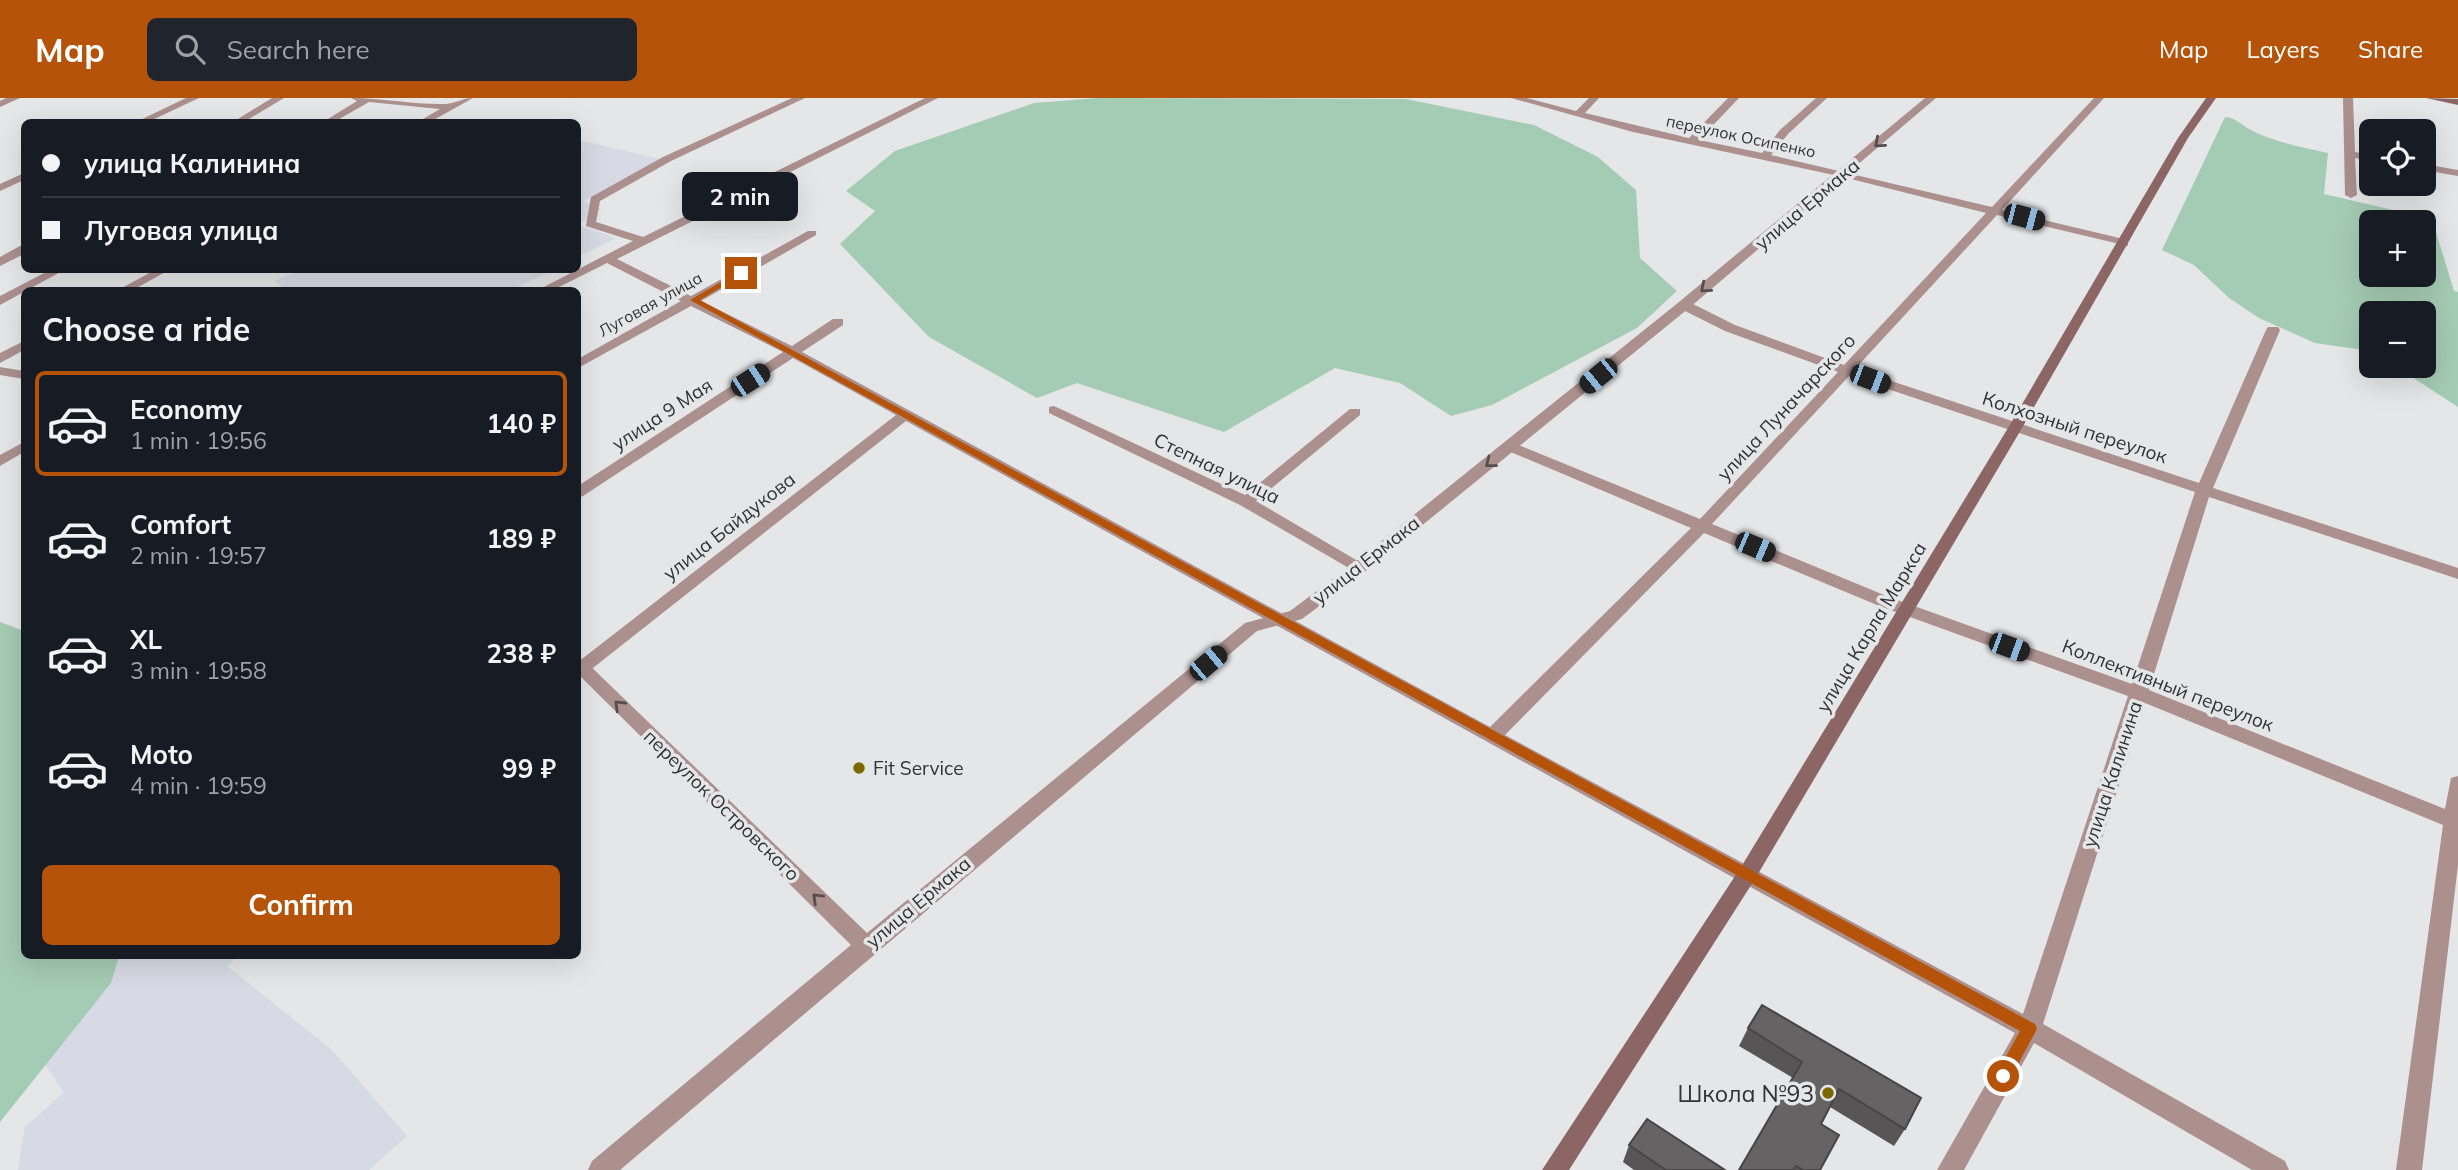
<!DOCTYPE html>
<html lang="en">
<head>
<meta charset="utf-8">
<style>
  body { margin:0; font-family:Mulish,sans-serif; background:#20242c; color:#f1f3f6; height:100vh; display:flex; flex-direction:column; font-size:26px; white-space:nowrap }
  * { box-sizing:border-box; margin:0 }
  p { font-size:23px; color:#9ea1a6 }
  .icon { flex:none; width:38px; height:38px; fill:none; stroke:currentColor; stroke-width:2; stroke-linecap:round; stroke-linejoin:round }
  .map { position:relative; flex:1; overflow:hidden }
  .details { position:absolute; left:21px; top:189px; width:560px; height:672px; display:flex; flex-direction:column; background:#171b24; border-radius:10px; box-shadow:0 7px 28px #0002 }
  .details>* { flex:none }
  .hud { position:absolute; left:21px; top:21px; width:560px; height:154px; border-radius:10px; box-shadow:0 7px 28px #0002; display:grid; align-content:center; height:154px; padding:0 21px; background:#171b24 }
  .tools { position:absolute; left:2359px; top:21px; display:grid; gap:14px }
  .tools a { display:grid; place-items:center; width:77px; height:77px; border-radius:10px; background:#171b24; box-shadow:0 7px 28px #0002; font-size:35px }
  .end { position:absolute; width:32px; height:32px; margin:-16px; border:9px solid #b45309; background:#fff; box-shadow:0 0 0 4px #fff }
  .from { border-radius:50% }
  .bubble { position:absolute; height:49px; border-radius:10px; background:#171b24; box-shadow:0 7px 28px #0002; font-size:23px; font-weight:700; line-height:49px; text-align:center }
  .car { position:absolute; width:21px; height:42px; margin:-21px -10px; border-radius:9px; box-shadow:0 0 5px 2px #0007; background:linear-gradient(#222 24%,#8ab4d8 0 40%,#222 0 76%,#8ab4d8 0 86%,#222 0) }
  .hud b { display:flex; align-items:center; gap:24px; height:66px; font-size:26px }
  .hud b+b { border-top:2px solid #363941 }
  .hud i { width:18px; height:18px; background:#f1f3f6 }
  ul { padding:0; list-style:none }
  li { display:flex; align-items:center; gap:21px; height:105px; margin:0 14px 10px; padding:0 7px; border:4px solid transparent; border-radius:10px }
  li div { flex:1 }
  li b { display:block; font-size:26px }
  li em { font-style:normal; font-weight:700 }
  li.on { border-color:#b45309 }
  li>.icon { width:63px; height:63px; stroke-width:1.5 }
  h2 { padding:0 21px; font-size:32px; line-height:84px }
  .action { display:flex; gap:14px; margin-top:auto; padding:14px 21px }
  .action a { flex:1; height:80px; border-radius:10px; background:#b45309; color:#fff; font-size:28px; font-weight:700; line-height:80px; text-align:center }
  header { display:flex; align-items:center; gap:42px; box-sizing:border-box; height:98px; padding:0 35px; background:#b45309; color:#fff }
  header strong { font-size:33px }
  nav { display:flex; gap:38px; margin-inline-start:auto; font-size:24px }
  .search { width:490px; height:63px; background:#20242c; display:flex; align-items:center; gap:18px; box-sizing:border-box; padding:0 24px; border-radius:10px; color:#9ea1a6; font-size:26px }
  .map>svg:first-child { display:block }
  .built { fill:#d7dae4 }
  .green { fill:#a4cbb3; fill-rule:evenodd }
  .lines { fill:none; stroke-linecap:round; stroke-linejoin:round }
  .minor { fill:#ab908e; fill-rule:evenodd }
  .tertiary { fill:#ab908e; fill-rule:evenodd }
  .secondary { fill:#8c6664; fill-rule:evenodd }
  .wall { fill:#575555 }
  .building { fill:#656363; stroke:#474545; stroke-width:2 }
  .oneway { stroke:#564e4e }
  .route { fill:#b45309 }
  .poi-dot { fill:#7d6800; stroke:#e5e6e8; stroke-width:2.5 }
  .labels { text-anchor:middle; dominant-baseline:central; stroke-width:7; stroke-linejoin:round; paint-order:stroke }
  .far-street-label { font-size:16px; fill:#313233; stroke:#e5e6e8 }
  .street-label { font-size:19px; fill:#313233; stroke:#e5e6e8 }
  .poi-label { font-size:19px; fill:#313233; stroke:#e5e6e8; text-anchor:start }
  .near-poi-label { font-size:23px; fill:#313233; stroke:#e5e6e8; text-anchor:end }
</style>
</head>
<body>
<header>
<strong>Map</strong>
<div class="search"><svg class="icon" aria-label="search" viewBox="0 0 24 24"><circle cx="10" cy="10" r="6"/><path d="M15 15l6 6"/></svg>Search here</div>
<nav><a>Map</a><a>Layers</a><a>Share</a></nav>
</header>
<div class="map">
<svg width="2458" height="1072" viewBox="0 0 2458 1072">
  <rect width="100%" height="100%" fill="#e5e6e8"/>
  <!-- built -->
  <g class="built">
    <polygon points="578,42 661,61 583,103 601,111 578,127 616,140 578,159"/>
    <polygon points="300,172 553,172 511,192 286,192 274,183"/>
    <polygon points="121,858 239,858 227,868 331,951 407,1038 369,1072 18,1072 25,1029 64,994 35,953 88,887"/>
  </g>
  <!-- green -->
  <g class="green">
    <polygon points="1099,0 1406,1 1534,27 1598,59 1636,92 1640,160 1677,193 1637,230 1492,307 1451,318 1400,285 1335,270 1224,334 1077,285 1037,300 929,239 840,146 875,113 846,93 895,53 1034,5"/>
    <path d="M2225,19c10,0 15,7 24,12 23,13 53,18 79,24l-4,41 108,25 22,72 4,1v115l-63,-41h29v-53h-53v38l-56,-8 -56,-25 -30,-20 -35,-33 -32,-15zM2371,124h53v53h-53z"/>
    <polygon points="0,524 24,533 24,858 119,858 111,885 0,1024"/>
  </g>
  <g class="lines">
    <!-- minor -->
    <g class="minor">
      <polygon points="6,0 20,0 0,9 0,3"/>
      <polygon points="186,0 199,0 148,24 136,24"/>
      <polygon points="272,0 284,0 244,24 233,24"/>
      <path d="M351,0c31,0 67,7 95,6 9,-1 17,-6 27,-6l-43,24h-12l22,-13 -71,-7 -35,20h-11l34,-21z"/>
      <path d="M792,0h13l-134,63 -71,40 -4,21 47,15 282,-139h13l-321,161 74,37 117,-65h8v4l-115,66 91,45 41,-27h10v6l-41,27 688,375 201,-199 -185,-78v-6h10l184,75 138,-147 -113,-41 -46,-23v-6h10l46,23 109,40 142,-152 -143,-36 -210,-45 -122,-34h16l49,13 13,-13h10l-14,15 104,25 39,-40h11l-40,42 63,13 18,-23 36,-32h11l-39,36 -17,21 221,52 102,-109h10l-102,112 126,30v6l-131,-31 -142,154 344,114 67,-153 2,-3h10l2,3 -67,158 245,80v11l-249,-82 -60,193 296,119 6,-31 7,-2v89l-36,305h-26l47,-345 -298,-122 -102,321 242,137 4,9h-37l-218,-127 -70,127h-27l78,-137 -1109,-612 -322,254 -6,2v-15l318,-247 -103,-57 -210,138 -5,2v-12l205,-134 -92,-46 -113,62v-9l103,-58 -74,-38 -54,27h-15l95,-49 -47,-15 5,-29 72,-40zM1849,278l346,116 -63,192 -243,-87 -177,-73zM1704,435l173,72 251,91 -105,318 -518,-279z"/>
      <polygon points="2343,0 2353,0 2355,54 2371,57 2371,63 2355,60 2357,97 2351,100 2345,97"/>
      <polygon points="2424,66 2458,72 2458,78 2424,72"/>
      <polygon points="24,75 24,82 0,93 0,86"/>
      <polygon points="20,148 24,148 24,156 0,168 0,159"/>
      <polygon points="50,172 64,172 0,207 0,198"/>
      <polygon points="155,172 169,172 133,192 118,192"/>
      <polygon points="24,243 24,252 0,265 0,255"/>
      <polygon points="1054,308 1245,397 1350,311 1360,311 1360,317 1256,403 1368,469 1360,474 1354,473 1240,407 1049,315 1049,309"/>
      <polygon points="24,344 24,354 0,368 0,357"/>
    </g>
    <!-- tertiary -->
    <g class="tertiary">
      <polygon points="1925,0 1936,0 1689,210 1366,473 1302,521 1257,533 620,1072 588,1072 592,1063 851,847 578,576 578,560 584,562 867,835 1245,525 1290,513 1354,465 1679,204"/>
      <polygon points="0,269 24,273 24,281 0,277"/>
    </g>
    <!-- secondary -->
    <g class="secondary">
      <polygon points="2206,0 2216,0 2188,40 2022,330 1755,781 1569,1072 1542,1072 1741,769 2008,330 2178,40"/>
      <polygon points="2426,0 2458,1 2458,7"/>
    </g>
  </g>
  <!-- wall -->
  <g class="wall">
    <polygon points="1762,907 1905,1031 1894,1048 1830,1009 1821,1026 1820,1072 1739,1072 1793,980 1739,948 1748,930"/>
    <polygon points="1629,1047 1725,1072 1634,1072 1623,1064"/>
  </g>
  <!-- building -->
  <g class="building">
    <polygon points="1762,907 1921,1000 1905,1031 1839,991 1821,1026 1839,1037 1820,1072 1803,1072 1796,1068 1793,1072 1739,1072 1802,964 1748,930"/>
    <polygon points="1647,1021 1725,1072 1666,1072 1629,1047"/>
  </g>
  <!-- one-way arrows -->
  <defs><path id="oneway-chevron" d="M-2-3.5L2.5 0L-2 3.5" fill="none" stroke-width="1.6" stroke-linecap="round" stroke-linejoin="round" transform="scale(1.75)"/></defs>
  <g class="oneway">
    <use href="#oneway-chevron" transform="translate(1879 45) rotate(139)"/>
    <use href="#oneway-chevron" transform="translate(1705 190) rotate(140)"/>
    <use href="#oneway-chevron" transform="translate(1490 365) rotate(142)"/>
    <use href="#oneway-chevron" transform="translate(619 607) rotate(-136)"/>
    <use href="#oneway-chevron" transform="translate(817 800) rotate(-136)"/>
  </g>
  <!-- route -->
  <polygon class="route" points="738,174 745,175 700,202 2035,926 2037,931 2009,983 1998,983 1995,978 2020,933 690,202"/>
  <!-- markers -->
  <g class="poi-dot">
    <circle cx="859" cy="670" r="7"/>
    <circle cx="1828" cy="995" r="7"/>
  </g>
  <g class="labels">
    <!-- far-street labels -->
    <g class="far-street-label">
      <text transform="translate(1741 38) rotate(12)">переулок Осипенко</text>
      <text transform="translate(650 206) rotate(-29)">Луговая улица</text>
    </g>
    <!-- street labels -->
    <g class="street-label">
      <text transform="translate(1807 106) rotate(-40)">улица Ермака</text>
      <text transform="translate(1786 309) rotate(-47)">улица Луначарского</text>
      <text transform="translate(662 316) rotate(-33)">улица 9 Мая</text>
      <text transform="translate(2075 329) rotate(18)">Колхозный переулок</text>
      <text transform="translate(1217 370) rotate(26)">Степная улица</text>
      <text transform="translate(729 428) rotate(-38)">улица Байдукова</text>
      <text transform="translate(1366 462) rotate(-38)">улица Ермака</text>
      <text transform="translate(1871 529) rotate(-59)">улица Карла Маркса</text>
      <text transform="translate(2168 587) rotate(21)">Коллективный переулок</text>
      <text transform="translate(2112 676) rotate(-72)">улица Калинина</text>
      <text transform="translate(722 707) rotate(44)">переулок Островского</text>
      <text transform="translate(918 804) rotate(-40)">улица Ермака</text>
    </g>
    <!-- poi labels -->
    <g class="poi-label">
      <text x="873" y="670">Fit Service</text>
    </g>
    <!-- near-poi labels -->
    <g class="near-poi-label">
      <text x="1814" y="995">Школа №93</text>
    </g>
  </g>
</svg>
<div class="tools">
<a><svg class="icon" aria-label="locate" viewBox="0 0 24 24"><circle cx="12" cy="12" r="6"/><path d="M12 2v4M12 18v4M2 12h4M18 12h4"/></svg></a>
<a>+</a>
<a>−</a>
</div>
<i class="end from" style="left:2003px;top:978px"></i>
<i class="end" style="left:741px;top:175px"></i>
<div class="bubble" style="left:682px;top:74px;width:116px">2 min</div>
<i class="car" style="left:2024px;top:119px;rotate:105deg"></i>
<i class="car" style="left:1598px;top:278px;rotate:231deg"></i>
<i class="car" style="left:1870px;top:281px;rotate:111deg"></i>
<i class="car" style="left:750px;top:282px;rotate:57deg"></i>
<i class="car" style="left:1755px;top:449px;rotate:113deg"></i>
<i class="car" style="left:2009px;top:549px;rotate:110deg"></i>
<i class="car" style="left:1208px;top:565px;rotate:50deg"></i>
<div class="hud">
<b><i class="from"></i>улица Калинина</b>
<b><i></i>Луговая улица</b>
</div>
<section class="details">
<h2>Choose a ride</h2>
<ul>
<li class="on"><svg class="icon" aria-label="car" viewBox="0 0 24 24"><path d="M5 17H2v-5l4-1 3-4h7l3 4 3 1v5h-3M9 17h6M6 11h13"/><circle cx="7" cy="17" r="2"/><circle cx="17" cy="17" r="2"/></svg><div><b>Economy</b><p>1 min · 19:56</p></div><em>140 ₽</em></li>
<li><svg class="icon" aria-label="car" viewBox="0 0 24 24"><path d="M5 17H2v-5l4-1 3-4h7l3 4 3 1v5h-3M9 17h6M6 11h13"/><circle cx="7" cy="17" r="2"/><circle cx="17" cy="17" r="2"/></svg><div><b>Comfort</b><p>2 min · 19:57</p></div><em>189 ₽</em></li>
<li><svg class="icon" aria-label="car" viewBox="0 0 24 24"><path d="M5 17H2v-5l4-1 3-4h7l3 4 3 1v5h-3M9 17h6M6 11h13"/><circle cx="7" cy="17" r="2"/><circle cx="17" cy="17" r="2"/></svg><div><b>XL</b><p>3 min · 19:58</p></div><em>238 ₽</em></li>
<li><svg class="icon" aria-label="car" viewBox="0 0 24 24"><path d="M5 17H2v-5l4-1 3-4h7l3 4 3 1v5h-3M9 17h6M6 11h13"/><circle cx="7" cy="17" r="2"/><circle cx="17" cy="17" r="2"/></svg><div><b>Moto</b><p>4 min · 19:59</p></div><em>99 ₽</em></li>
</ul>
<div class="action"><a>Confirm</a></div>
</section>
</div>
</body>
</html>
